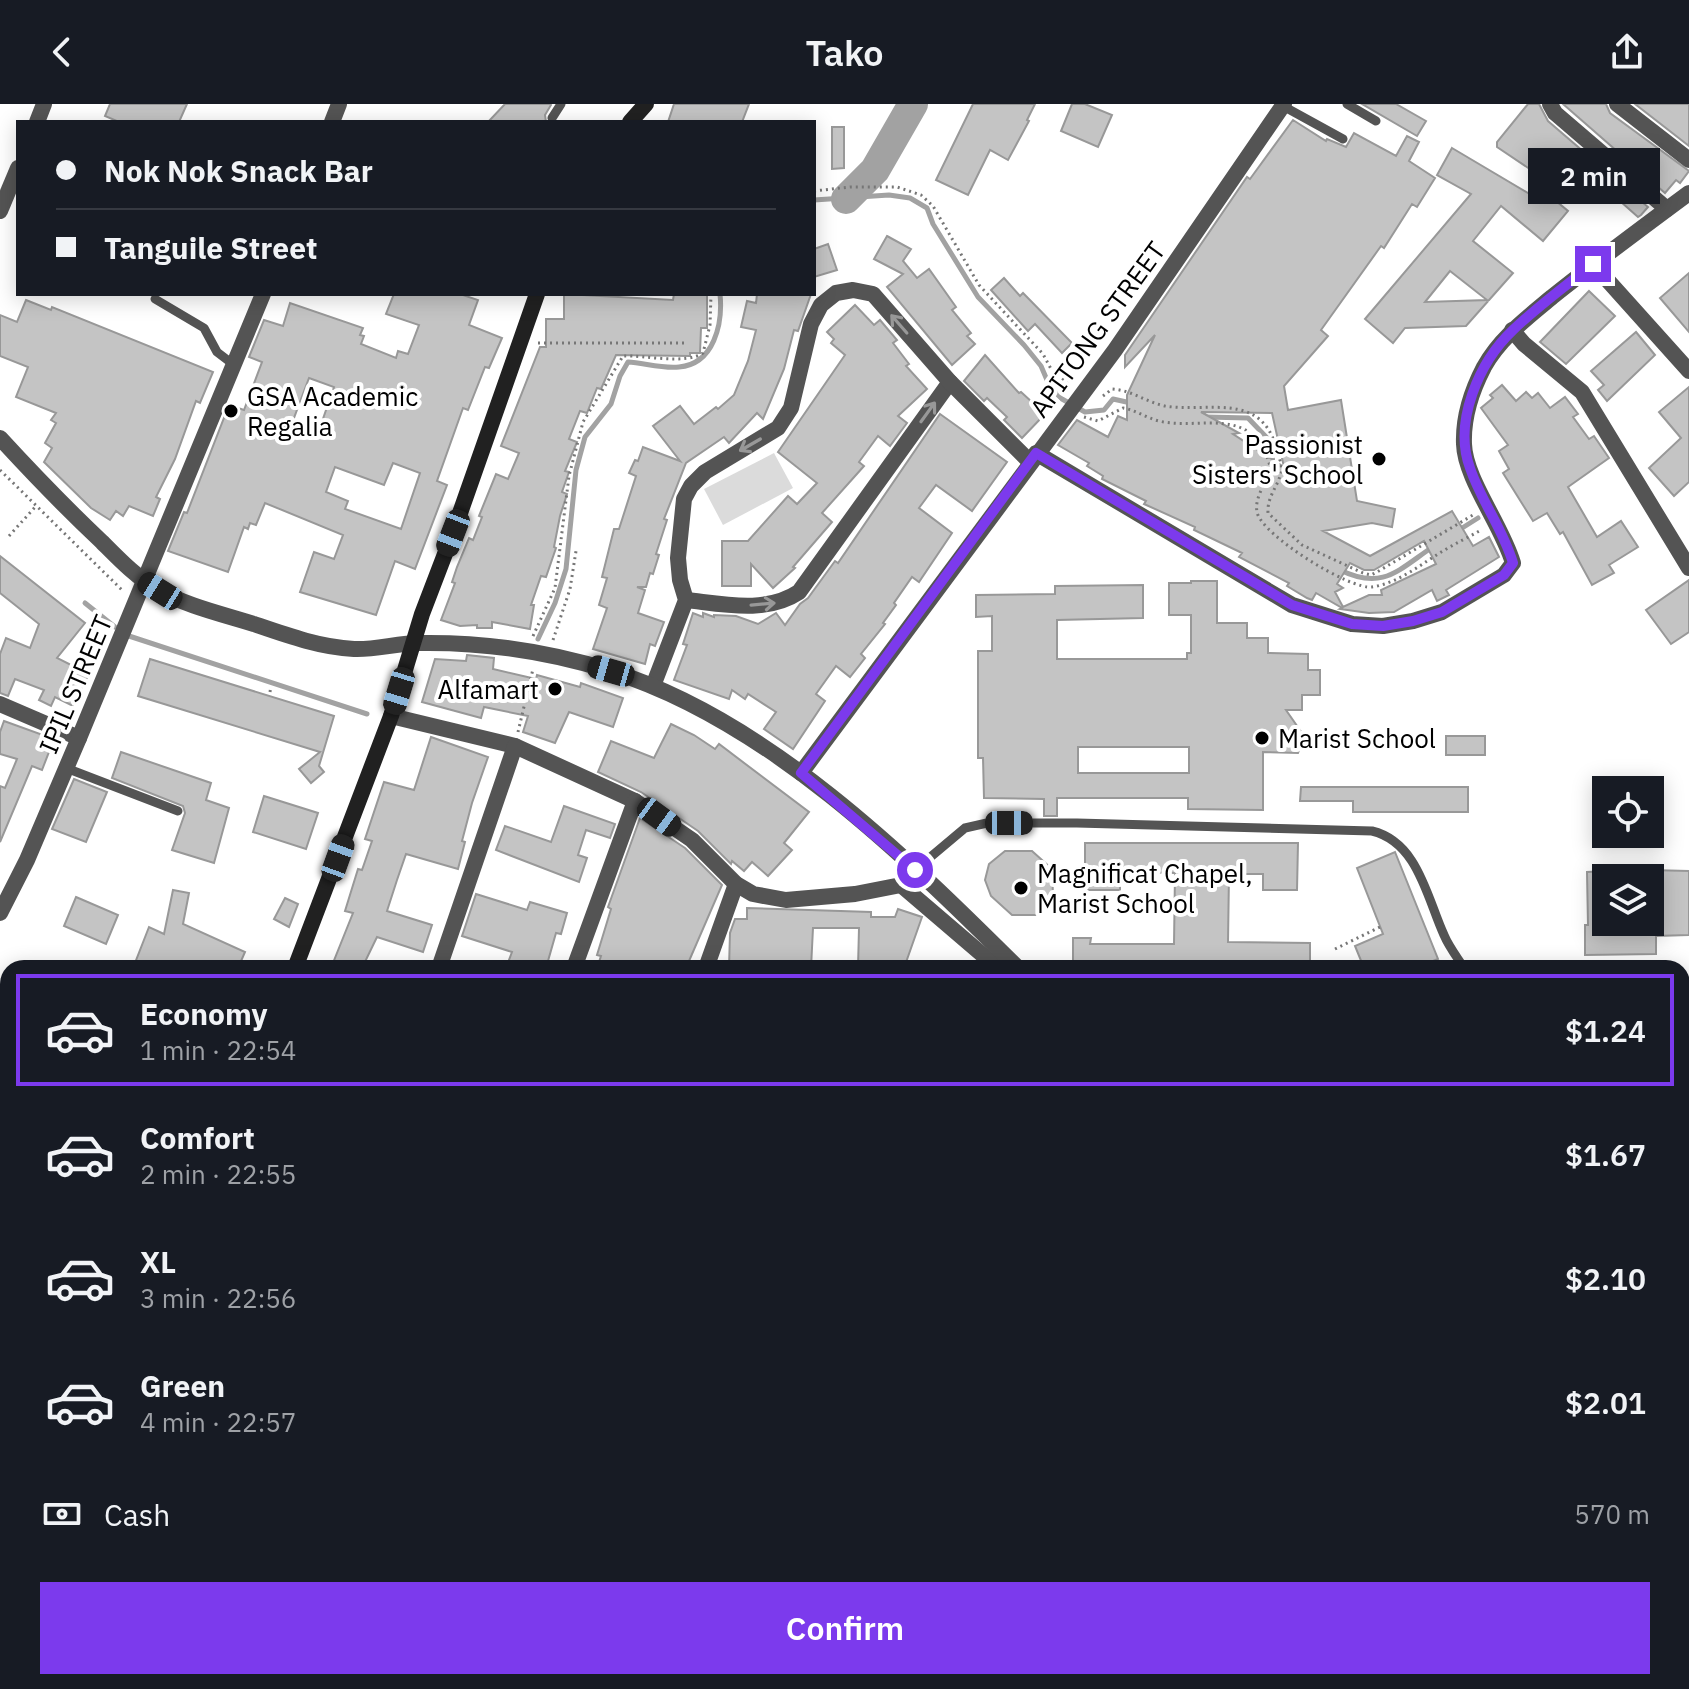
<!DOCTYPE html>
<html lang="en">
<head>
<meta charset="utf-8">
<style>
  body { margin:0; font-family:"IBM Plex Sans",sans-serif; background:#242831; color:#f1f3f6; height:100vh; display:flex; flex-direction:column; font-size:30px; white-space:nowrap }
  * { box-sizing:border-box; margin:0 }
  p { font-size:26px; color:#9ea1a6 }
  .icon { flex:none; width:44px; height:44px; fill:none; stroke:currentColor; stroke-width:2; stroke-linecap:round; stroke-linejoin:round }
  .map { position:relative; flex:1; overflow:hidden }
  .panel { position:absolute; left:0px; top:856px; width:1690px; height:730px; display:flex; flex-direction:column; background:#171b24; border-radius:24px 24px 0 0; box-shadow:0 4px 20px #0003 }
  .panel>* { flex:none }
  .hud { position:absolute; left:16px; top:16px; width:800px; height:176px; border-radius:0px; box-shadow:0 4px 20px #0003; display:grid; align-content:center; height:176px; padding:0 40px; background:#171b24 }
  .controls { position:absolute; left:1592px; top:672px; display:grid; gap:16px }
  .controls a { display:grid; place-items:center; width:72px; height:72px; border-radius:0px; background:#171b24; box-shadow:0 4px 20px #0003; font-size:40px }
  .end { position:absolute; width:36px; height:36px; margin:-18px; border:10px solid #7c3aed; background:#fff; box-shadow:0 0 0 4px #fff }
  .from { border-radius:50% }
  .bubble { position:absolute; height:56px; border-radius:0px; background:#171b24; box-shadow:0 4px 20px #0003; font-size:26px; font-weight:600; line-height:56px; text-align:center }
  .car { position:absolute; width:24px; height:48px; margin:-24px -12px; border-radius:10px; box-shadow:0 0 6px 2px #0007; background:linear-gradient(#222 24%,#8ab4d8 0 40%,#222 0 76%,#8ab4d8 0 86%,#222 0) }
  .hud b { display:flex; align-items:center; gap:28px; height:76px; font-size:30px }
  .hud b+b { border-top:2px solid #363941 }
  .hud i { width:20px; height:20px; background:#f1f3f6 }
  ul { padding:14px 0 0; list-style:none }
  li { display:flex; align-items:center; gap:24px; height:112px; margin:0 16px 12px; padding:0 24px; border:4px solid transparent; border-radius:0px }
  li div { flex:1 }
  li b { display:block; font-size:30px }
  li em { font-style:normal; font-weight:600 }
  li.on { border-color:#7c3aed }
  li>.icon { width:72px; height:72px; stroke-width:1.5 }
  .pay { display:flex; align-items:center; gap:20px; height:88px; padding:0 40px; font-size:30px }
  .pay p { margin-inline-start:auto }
  .cta { display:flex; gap:16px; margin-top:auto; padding:16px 40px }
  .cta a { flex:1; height:92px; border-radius:0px; background:#7c3aed; color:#fff; font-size:32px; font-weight:600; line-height:92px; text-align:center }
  header { display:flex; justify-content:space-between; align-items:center; height:104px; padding:0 40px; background:#171b24; font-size:36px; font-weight:600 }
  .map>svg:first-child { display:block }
  .green { fill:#dbdbdb }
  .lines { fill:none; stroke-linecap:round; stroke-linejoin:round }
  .stream { stroke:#a2a2a2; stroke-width:5 }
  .river { stroke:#a2a2a2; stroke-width:30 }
  .building { fill:#c4c4c4; stroke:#989898; stroke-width:2; fill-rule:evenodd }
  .path { stroke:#767676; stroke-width:3; stroke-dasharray:2 4; stroke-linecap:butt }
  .service { stroke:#545454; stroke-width:9 }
  .minor { stroke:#545454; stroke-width:16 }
  .tertiary { stroke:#545454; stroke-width:16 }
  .secondary { stroke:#212121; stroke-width:16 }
  .oneway { stroke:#989898 }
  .route { stroke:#7c3aed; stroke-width:10 }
  .poi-dot { fill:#000; stroke:#fff; stroke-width:3 }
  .labels { text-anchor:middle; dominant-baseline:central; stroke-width:8; stroke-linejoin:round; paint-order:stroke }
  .street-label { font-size:26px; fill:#000; stroke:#fff }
  .poi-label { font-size:26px; fill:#000; stroke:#fff; text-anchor:start }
</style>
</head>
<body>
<header><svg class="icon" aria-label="back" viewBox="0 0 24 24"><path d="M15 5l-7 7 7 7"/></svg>Tako<svg class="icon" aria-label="share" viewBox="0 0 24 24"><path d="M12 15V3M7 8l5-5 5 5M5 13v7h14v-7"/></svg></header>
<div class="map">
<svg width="1689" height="1585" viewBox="0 0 1689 1585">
  <rect width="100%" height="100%" fill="#fff"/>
  <!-- green -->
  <g class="green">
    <polygon points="774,349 793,384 723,421 704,385"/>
    <polygon points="1682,1098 1689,1099 1689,1327 1682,1324"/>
    <polygon points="8,1446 8,1578 12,1578 0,1585 0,1451"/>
  </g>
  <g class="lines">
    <!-- stream -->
    <g class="stream">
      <polyline points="814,96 889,91 910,94 927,104 933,120 978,193 1024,241 1041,262 1050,283 1062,295 1085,308 1104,306 1113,295 1131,299"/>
      <polyline points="1206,313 1248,314 1271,338 1273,361"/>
      <polyline points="1459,426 1478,414"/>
      <path d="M1340,466c43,21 58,0 94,-24"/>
      <polyline points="85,499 115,523"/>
      <polyline points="129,532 367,610"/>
      <path d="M538,535l17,-36 11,-34 10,-99 9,-33 26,-33 9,-28 8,-14c16,1 35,7 51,5 35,-3 44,-43 41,-73"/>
    </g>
    <!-- river -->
    <polyline class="river" points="846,95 875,66 913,0"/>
  </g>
  <!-- building -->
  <g class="building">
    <polygon points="110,0 187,0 179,18 119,18 105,12"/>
    <polygon points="505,0 550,0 551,1 545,11 546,18 488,18"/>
    <polygon points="674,0 749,0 742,18 668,18"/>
    <polygon points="973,0 1035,0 1027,16 1029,17 1008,56 990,46 968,91 936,76"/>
    <polygon points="1072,0 1085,0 1112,11 1098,43 1061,27"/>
    <polygon points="1362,0 1396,0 1426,17 1417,32"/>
    <polygon points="1528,0 1539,0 1548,17 1648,103 1641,111 1638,113 1603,82 1601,85 1569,58 1552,80 1497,43 1497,38"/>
    <polygon points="1563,0 1606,0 1610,9 1689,67 1680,79 1676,76 1665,89"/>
    <polygon points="1635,0 1689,0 1689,42"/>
    <path d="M1293,16l33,21 1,-2 19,8 8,-14 42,23 11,-20 12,6 -10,19 26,17 -18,29 -5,-3 -28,44 -3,-2 -60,84 7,6 -44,50 4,24 53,-10 16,101 38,8 -3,18 -20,-4 -49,8 47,25 82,-45 21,35 16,-9 10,20 -53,33 3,5 -12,6 -5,-11 -38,22 -25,1 -29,-4 2,-1 -26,-15 -4,7 -5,-2 -20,-12 2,-3 -50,-26 3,-4 -48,-23 1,-3 -51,-23 2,-3 -44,-22 1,-3 -16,-10 2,-3 -31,-18 19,-25 31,17 10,-21 9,4v-25l28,-60 -30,32v-12l122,-178 3,2zM1201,308l71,1 12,54 -51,-33 6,-1zM1424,437l12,23 -55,26 1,5h-13l-26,12 -8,-15 8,-4 -6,-4 13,-21 14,7h10z"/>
    <polygon points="832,23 844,23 844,64 832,65"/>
    <path d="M1452,44l86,51 6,-8 24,20 -25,30 -42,-35 -28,35 40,32 -47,53 -61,2 -12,15 -28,-24 106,-125 -34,-19zM1450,167l37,29 -62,2z"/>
    <polygon points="887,132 911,145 903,157 917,174 929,165 956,203 952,206 971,229 967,232 975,240 952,261 887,183 903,170 874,155"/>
    <polygon points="828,140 837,166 814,173 814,145"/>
    <polygon points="1689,169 1689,228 1660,194"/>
    <polygon points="1004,174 1020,192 1023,189 1072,239 1062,249 1035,220 1028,227 991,186"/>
    <polygon points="1589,187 1615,212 1566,260 1540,238"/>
    <path d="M394,190h66l18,6 -9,25 33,13 -13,30 -4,-1 -17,43 -5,-2 -26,73 10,4 -32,84 -20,-8 -19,54 -76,-23 14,-40 20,7 9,-24 -78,-32 -9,22 -6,-2 -2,6 -4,-2 -16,45 -60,-21 16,-39 3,1 42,-108 15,5 18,-48 -13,-5 15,-37 19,6 7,-23 73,25 -3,7 4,1 -3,8 35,14 2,-7 10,3 11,-29 -33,-11zM309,274l25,9 -17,49 -26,-10zM393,359l27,10 -19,56 -56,-20 3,-8 -22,-9 9,-25 49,18z"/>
    <polygon points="564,190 673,196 674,190 707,190 707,224 701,224 700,249 690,249 690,252 616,251 601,285 597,284 587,309 580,307 569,335 577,338 565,367 569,368 562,388 567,390 560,412 554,443 556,444 546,473 541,472 531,501 534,501 530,525 492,518 492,524 477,524 477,521 460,522 441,516 455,479 452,478 457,463 469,434 473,436 482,413 479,412 496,370 508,375 519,349 501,342 540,243 546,243 546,215 564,215"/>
    <polygon points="757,190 811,190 798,227 794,226 784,265 763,315 757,309 729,339 724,333 686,359 664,415 667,416 656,450 659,451 653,470 650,469 646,483 637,483 645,486 638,509 664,518 655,542 650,540 645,560 593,545 607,504 599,501 607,474 602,473 614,425 619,425 636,372 629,369 635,356 638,357 643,343 680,357 653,322 680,302 694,320 716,303 718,305 734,291 748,257 756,226 741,223 747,197 756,199"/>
    <polygon points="26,196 51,206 52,203 213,268 200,299 196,297 175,355 156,393 160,395 153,412 129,402 123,412 116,407 110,416 91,404 44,358 52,344 45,339 56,319 51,316 56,309 16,293 28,263 0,252 0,211 17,218"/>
    <polygon points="855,201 874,221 880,216 897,236 893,239 909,260 906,262 927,285 898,312 907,319 890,342 878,332 859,358 864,362 822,409 832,418 793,463 795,464 773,484 751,460 751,482 722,482 722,437 748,437 788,392 797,400 817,379 778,348 845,251 831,239 834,235 827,228"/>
    <polygon points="1636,228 1655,251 1607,297 1598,286 1604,281 1591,267"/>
    <polygon points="985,251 1019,289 1021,288 1045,310 1022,334 1004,316 1007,313 987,294 984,297 964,277"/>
    <polygon points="1502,281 1516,297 1526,288 1532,294 1538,289 1550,304 1565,293 1578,310 1573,313 1589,335 1594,332 1609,354 1568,383 1597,433 1621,417 1638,443 1609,461 1614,469 1592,481 1563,428 1560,430 1547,409 1533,417 1503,369 1509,365 1499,347 1508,341 1481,304 1493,294 1490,291"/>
    <polygon points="1689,283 1689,378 1674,392 1649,364 1681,334 1659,308"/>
    <polygon points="940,310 1007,358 972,407 936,381 919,404 952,429 919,478 912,473 894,499 896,501 883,519 885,520 861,550 865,554 850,573 836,562 816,590 825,597 793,645 764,625 776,608 748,590 745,595 732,586 729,595 674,576 687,541 683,540 693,509 703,513 703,509 714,513 714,511 736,512 758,520 776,509 785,521 800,500 808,494 835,457 838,459"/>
    <polygon points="0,452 85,519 57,554 89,570 73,602 55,593 51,602 39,596 44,586 15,575 8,592 0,589 0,550 6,534 30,544 39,520 0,489"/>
    <polygon points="1689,476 1689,528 1671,540 1646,506"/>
    <path d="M1191,477h26v42h30v15h21v15l40,1v16h12v25h-18v15h-16l18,26 -6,17 -35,-1v58l-75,-1v-11h-131v18h-13v-17l-60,-1 -1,-40h-5v-107h14v-35l-16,1v-22l79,-1v-8l88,-1v33l-86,2v39h130v-6h4v-38h-22v-32h22zM1078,643h111v26h-111z"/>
    <polygon points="467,551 494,554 493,565 536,575 537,571 580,583 581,579 623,594 613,623 569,608 555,639 523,628 528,612 484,603 481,614 422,598 435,555 466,557"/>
    <polygon points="150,555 334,612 319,662 324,668 311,679 299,665 320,648 138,592"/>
    <polygon points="4,617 54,635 42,666 32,662 0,738 0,682 5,684 17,655 0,650 0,628"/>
    <polygon points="671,620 694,631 715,645 719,640 809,708 784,739 792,746 768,772 752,758 744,767 732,757 731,760 698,727 641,688 598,668 611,637 654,654"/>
    <rect x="1446" y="632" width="39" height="19"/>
    <polygon points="431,633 488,653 472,699 462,737 465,738 458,765 406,750 397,776 387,807 432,821 423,848 377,833 362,864 331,864 353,809 345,807 358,765 362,766 372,737 365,735 384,678 414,686"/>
    <polygon points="121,648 211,679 206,696 229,704 214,759 172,746 185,709 183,702 112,674"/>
    <polygon points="74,675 107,688 86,738 52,725"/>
    <polygon points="1301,683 1468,683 1468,708 1353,708 1353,697 1300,697"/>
    <polygon points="264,692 318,709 306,745 253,728"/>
    <polygon points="564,702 615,720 610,734 586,726 578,751 587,754 579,778 496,746 505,722 551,738"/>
    <polygon points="640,714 685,744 722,781 686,864 597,864 601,852 597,851 611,805 608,803"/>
    <polygon points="1085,739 1298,739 1297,786 1263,786 1263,770 1229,770 1228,838 1310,839 1310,862 1073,864 1073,834 1091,834 1090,840 1174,840 1175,769 1141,768 1141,778 1120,778 1120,786 1085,786"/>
    <polygon points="1005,747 1032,747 1052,765 1053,792 1039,811 1012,811 991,792 985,776 989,760"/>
    <polygon points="1395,748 1438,855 1416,864 1364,864 1355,842 1383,830 1357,764"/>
    <polygon points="1650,766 1689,767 1689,831 1656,832 1656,850 1585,851 1585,821 1588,821 1587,768 1606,767 1606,820 1650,820"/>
    <polygon points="173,786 189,789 183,820 245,848 238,864 147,864 135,859 149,823 164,830"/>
    <polygon points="476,790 527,806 530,798 567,809 561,830 556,829 546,864 506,864 512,848 462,832"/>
    <polygon points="76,793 118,811 106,840 64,822"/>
    <polygon points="285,794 298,800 289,823 274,815"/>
    <polygon points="747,804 871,808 871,813 895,813 898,805 922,813 904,864 858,864 859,824 813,824 811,864 729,864 730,829 735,815 747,815"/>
  </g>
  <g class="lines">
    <!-- path -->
    <g class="path">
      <polyline points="814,87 850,83 897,83 921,91 933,102 979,181 1043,250 1051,265 1070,281"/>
      <polyline points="538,239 686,239"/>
      <path d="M1103,292l9,-7c19,1 34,13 53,17 42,7 95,-15 111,41 2,7 6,17 5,25 -3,15 -14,24 -13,41l34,32 61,28 8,2 6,-3 96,-57"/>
      <path d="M1084,313l14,4 25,-13c13,2 23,10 36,13 42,10 93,-18 111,45 -2,16 -16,30 -13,46 4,23 93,78 115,75 27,-4 49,-23 71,-36 13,-8 26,-14 38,-21"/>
      <polyline points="0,366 123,487"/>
      <polyline points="9,432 36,402"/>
      <path d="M533,532l22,-48 14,-112 14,-54 40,-66c21,-1 62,9 80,-3l7,-28 1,-31"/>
      <polyline points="553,536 570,485 576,447"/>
      <polyline points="270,588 271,582"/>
      <polyline points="518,628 533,565"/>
      <polyline points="1335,845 1380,823"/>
    </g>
    <!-- service -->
    <g class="service">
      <polyline points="1347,0 1376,17"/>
      <polyline points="1283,2 1343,35"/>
      <polyline points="552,14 561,0"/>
      <polyline points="155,195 204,224 217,248 234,261"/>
      <polyline points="66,664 178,707"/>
      <path d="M915,766l50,-42 22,-5h90l295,8c46,11 55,67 72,104 5,12 13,22 20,33"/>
      <polyline points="1682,938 1689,939"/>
      <polyline points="0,984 8,974"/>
      <polyline points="0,1106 8,1098"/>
      <polyline points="0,1335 8,1344"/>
    </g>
    <!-- minor -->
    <g class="minor">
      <polyline points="1550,0 1555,9 1667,105"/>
      <polyline points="1617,0 1689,56"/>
      <polyline points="37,18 44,0"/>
      <polyline points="332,18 339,0"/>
      <polyline points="0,107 18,64"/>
      <polyline points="1593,160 1689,267"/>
      <polyline points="1512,226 1524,240 1582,288 1689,464"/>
      <path d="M1036,349l256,152 60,19 31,2 30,-5 29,-9 62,-37 9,-12c-11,-38 -48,-84 -49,-119 -1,-26 8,-54 20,-77 16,-29 43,-49 68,-70 45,-36 91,-70 137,-104"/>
      <path d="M686,496c37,4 80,14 113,-8l151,-210"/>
      <polyline points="653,582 686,496 680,476 678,454 684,395 691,382 705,368 778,324 791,304 811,220 821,201 836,189 853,186 873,190 950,278 1030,358"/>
      <polyline points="0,600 79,634"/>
      <polyline points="391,612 515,642 635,697 692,736 736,780 753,790 786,796 855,790 901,781 915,766"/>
      <polyline points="801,669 1115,246 1284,0"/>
      <polyline points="901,781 998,864"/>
      <polyline points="0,809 27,756 79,634 263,190"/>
      <polyline points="439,864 515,642"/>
      <polyline points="574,864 635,697"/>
      <polyline points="706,864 736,780"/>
      <polyline points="0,1440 8,1435"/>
      <polyline points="250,1578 258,1585"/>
      <polyline points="615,1578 621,1585"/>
      <polyline points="765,1578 770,1585"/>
      <polyline points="1529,1578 1544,1585"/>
      <polyline points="31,1585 42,1578"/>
      <polyline points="414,1585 421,1578"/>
      <polyline points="829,1585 834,1578"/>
      <polyline points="1016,1585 1022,1578"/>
      <polyline points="1169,1585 1173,1578"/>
      <polyline points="1297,1585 1297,1578"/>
      <polyline points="1432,1585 1434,1578"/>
    </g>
    <!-- tertiary -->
    <g class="tertiary">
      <path d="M0,334c33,36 67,71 102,104 17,17 34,35 55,47 29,17 65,25 97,35 32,11 65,23 100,25 22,1 43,-6 66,-6 64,-1 130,9 191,28 156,49 293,184 407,297"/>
      <polyline points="0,997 8,1003"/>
      <polyline points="1682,1496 1689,1501"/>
    </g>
    <!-- secondary -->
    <g class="secondary">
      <polyline points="630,18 646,0"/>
      <polyline points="295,864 391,612 422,510 453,429 537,190"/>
      <polyline points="0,1273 8,1266"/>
      <polyline points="436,1578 443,1585"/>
    </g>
  </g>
  <!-- one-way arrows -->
  <defs><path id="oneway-shaft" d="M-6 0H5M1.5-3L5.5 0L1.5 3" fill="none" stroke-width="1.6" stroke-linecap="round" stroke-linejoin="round" transform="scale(2)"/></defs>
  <g class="oneway">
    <use href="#oneway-shaft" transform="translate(899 220) rotate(-131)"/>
    <use href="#oneway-shaft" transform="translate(928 308) rotate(-54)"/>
    <use href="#oneway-shaft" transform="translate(750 341) rotate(150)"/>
    <use href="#oneway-shaft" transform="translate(763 500) rotate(-5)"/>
  </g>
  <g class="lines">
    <!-- route -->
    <path class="route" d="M915,766l-114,-97 235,-320 256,152 60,19 31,2 30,-5 29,-9 62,-37 9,-12c-10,-34 -32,-62 -43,-95 -17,-46 9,-106 43,-138 25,-24 54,-45 80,-66"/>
  </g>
  <!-- markers -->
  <g class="poi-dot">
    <circle cx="231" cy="307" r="8"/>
    <circle cx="1379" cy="355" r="8"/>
    <circle cx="555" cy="585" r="8"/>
    <circle cx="1262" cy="634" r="8"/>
    <circle cx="1021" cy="784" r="8"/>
  </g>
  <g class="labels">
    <!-- street labels -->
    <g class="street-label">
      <text transform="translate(1097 225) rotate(-54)">APITONG STREET</text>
      <text transform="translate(75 580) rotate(-67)">IPIL STREET</text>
    </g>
    <!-- poi labels -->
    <g class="poi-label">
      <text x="247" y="292">GSA Academic<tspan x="247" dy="30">Regalia</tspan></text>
      <text x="1363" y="340" text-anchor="end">Passionist<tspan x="1363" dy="30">Sisters' School</tspan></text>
      <text x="539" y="585" text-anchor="end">Alfamart</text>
      <text x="1278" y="634">Marist School</text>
      <text x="1037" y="769">Magnificat Chapel,<tspan x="1037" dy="30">Marist School</tspan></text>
    </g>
  </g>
</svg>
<div class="controls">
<a><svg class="icon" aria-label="locate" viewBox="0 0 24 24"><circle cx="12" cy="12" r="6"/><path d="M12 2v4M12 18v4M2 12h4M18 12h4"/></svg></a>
<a><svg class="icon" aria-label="layers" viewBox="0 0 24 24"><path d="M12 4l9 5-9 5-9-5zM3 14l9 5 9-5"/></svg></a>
</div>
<i class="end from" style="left:915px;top:766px"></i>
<i class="end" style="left:1593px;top:160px"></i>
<div class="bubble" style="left:1528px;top:44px;width:132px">2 min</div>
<i class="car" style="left:453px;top:429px;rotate:201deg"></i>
<i class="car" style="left:160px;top:487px;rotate:302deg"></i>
<i class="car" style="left:611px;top:567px;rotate:286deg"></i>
<i class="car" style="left:399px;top:587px;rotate:197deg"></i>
<i class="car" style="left:659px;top:713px;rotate:126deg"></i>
<i class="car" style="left:1009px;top:719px;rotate:90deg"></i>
<i class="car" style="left:338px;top:754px;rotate:20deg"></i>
<div class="hud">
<b><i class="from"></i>Nok Nok Snack Bar</b>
<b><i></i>Tanguile Street</b>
</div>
<section class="panel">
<ul>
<li class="on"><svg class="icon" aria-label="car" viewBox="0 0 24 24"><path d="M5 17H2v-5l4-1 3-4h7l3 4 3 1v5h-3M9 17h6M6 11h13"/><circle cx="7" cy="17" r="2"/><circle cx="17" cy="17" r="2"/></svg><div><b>Economy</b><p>1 min · 22:54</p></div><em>$1.24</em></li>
<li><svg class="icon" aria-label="car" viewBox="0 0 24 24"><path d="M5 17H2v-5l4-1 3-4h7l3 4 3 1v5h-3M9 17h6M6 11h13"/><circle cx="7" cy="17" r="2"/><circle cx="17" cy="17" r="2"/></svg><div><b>Comfort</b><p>2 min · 22:55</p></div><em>$1.67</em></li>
<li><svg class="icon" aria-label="car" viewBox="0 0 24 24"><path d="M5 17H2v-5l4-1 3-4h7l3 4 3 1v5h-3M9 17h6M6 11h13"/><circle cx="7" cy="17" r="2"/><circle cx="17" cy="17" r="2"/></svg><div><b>XL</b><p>3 min · 22:56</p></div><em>$2.10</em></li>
<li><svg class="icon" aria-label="car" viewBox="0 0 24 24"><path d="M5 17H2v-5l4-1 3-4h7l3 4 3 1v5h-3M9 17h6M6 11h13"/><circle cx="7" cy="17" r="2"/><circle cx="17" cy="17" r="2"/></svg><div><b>Green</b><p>4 min · 22:57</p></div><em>$2.01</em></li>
</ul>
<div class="pay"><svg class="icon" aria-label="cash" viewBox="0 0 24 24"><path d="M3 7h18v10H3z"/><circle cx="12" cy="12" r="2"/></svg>Cash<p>570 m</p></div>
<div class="cta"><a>Confirm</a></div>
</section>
</div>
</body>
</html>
